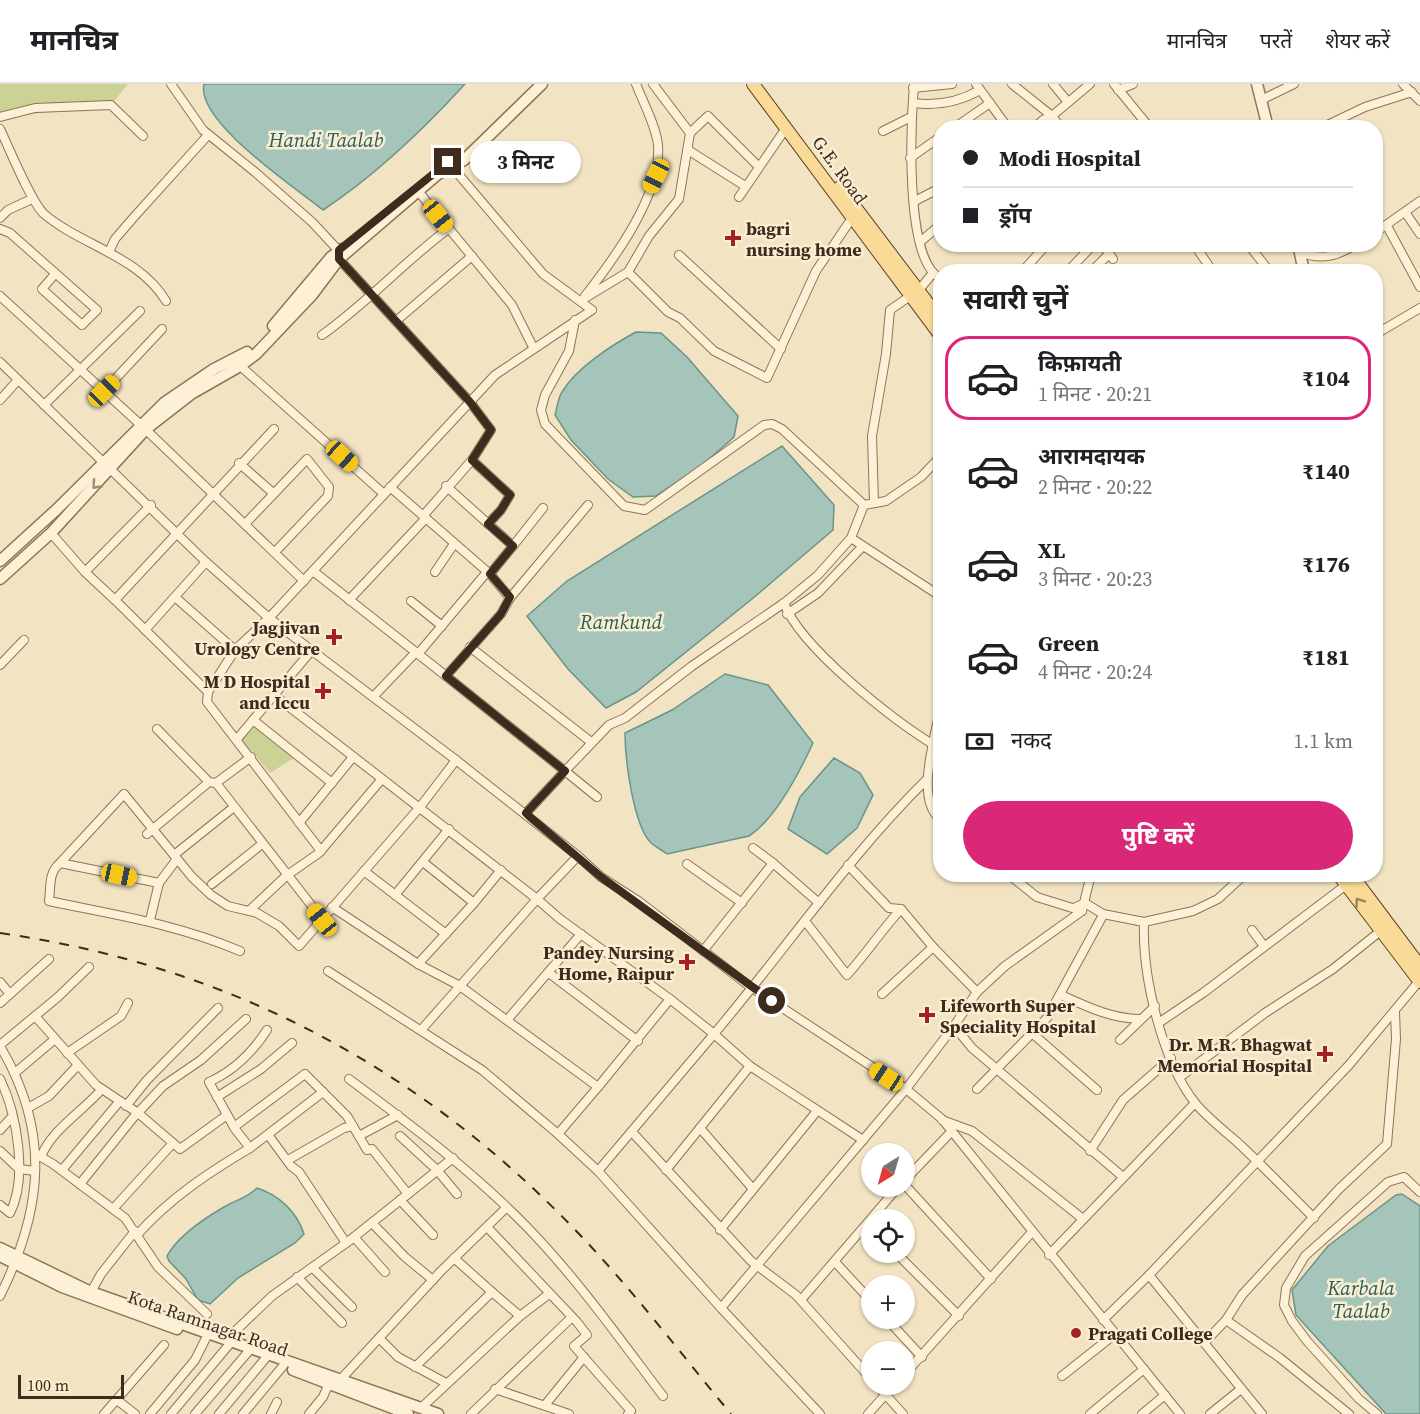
<!DOCTYPE html>
<html lang="hi">
<head>
<meta charset="utf-8">
<style>
  body { margin:0; font-family:"Source Serif 4","Noto Sans Devanagari",serif; background:#f2f2f2; color:#202124; height:100vh; display:flex; flex-direction:column; font-size:22px; white-space:nowrap }
  * { box-sizing:border-box; margin:0 }
  p { font-size:20px; color:#757577 }
  .icon { flex:none; width:33px; height:33px; fill:none; stroke:currentColor; stroke-width:2; stroke-linecap:round; stroke-linejoin:round }
  .map { position:relative; flex:1; overflow:hidden }
  .details { position:absolute; left:933px; top:180px; width:450px; height:618px; display:flex; flex-direction:column; background:#fff; border-radius:24px; box-shadow:0 2px 4px #0004 }
  .details>* { flex:none }
  .banner { position:absolute; left:933px; top:36px; width:450px; height:132px; border-radius:24px; box-shadow:0 2px 4px #0004; display:grid; align-content:center; height:132px; padding:0 30px; background:#fff }
  .needle { width:39px; rotate:217deg }
  .tools { position:absolute; left:861px; top:1059px; display:grid; gap:12px }
  .tools a { display:grid; place-items:center; width:54px; height:54px; border-radius:50%; background:#fff; box-shadow:0 2px 4px #0004; font-size:30px }
  .scale { position:absolute; left:18px; bottom:15px; width:106px; box-sizing:border-box; padding-left:6px; border:3px solid #3d2c1d; border-top:0; font-size:16px; line-height:21px; white-space:nowrap; color:#3d2c1d; -webkit-text-stroke:4px #f9eed2; paint-order:stroke }
  .end { position:absolute; width:27px; height:27px; margin:-14px; border:8px solid #3d2c1d; background:#fff; box-shadow:0 0 0 3px #fff }
  .from { border-radius:50% }
  .bubble { position:absolute; height:42px; border-radius:21px; background:#fff; box-shadow:0 2px 4px #0004; font-size:20px; font-weight:700; line-height:42px; text-align:center }
  .car { position:absolute; width:18px; height:36px; margin:-18px -9px; border-radius:8px; box-shadow:0 0 4px 2px #0007; background:linear-gradient(#f5c518 24%,#345 0 40%,#f5c518 0 76%,#345 0 86%,#f5c518 0) }
  .banner b { display:flex; align-items:center; gap:21px; height:57px; font-size:22px }
  .banner b+b { border-top:2px solid #e0e0e0 }
  .banner i { width:15px; height:15px; background:#202124 }
  ul { padding:0; list-style:none }
  li { display:flex; align-items:center; gap:18px; height:84px; margin:0 12px 9px; padding:0 18px; border:3px solid transparent; border-radius:24px }
  li div { flex:1 }
  li b { display:block; font-size:22px }
  li em { font-style:normal; font-weight:700 }
  li.selected { border-color:#db2777 }
  li>.icon { width:54px; height:54px; stroke-width:1.5 }
  h2 { padding:0 30px; font-size:27px; line-height:72px }
  .pay { display:flex; align-items:center; gap:15px; height:66px; padding:0 30px; font-size:22px }
  .pay p { margin-inline-start:auto }
  .primary-button { display:flex; gap:12px; margin-top:auto; padding:12px 30px }
  .primary-button a { flex:1; height:69px; border-radius:36px; background:#db2777; color:#fff; font-size:24px; font-weight:700; line-height:69px; text-align:center }
  header { display:flex; align-items:center; gap:36px; box-sizing:border-box; height:84px; padding:0 30px; background:#fff; border-bottom:2px solid #e0e0e0 }
  header strong { font-size:28px }
  nav { display:flex; gap:33px; margin-inline-start:auto; font-size:21px }
  .map>svg:first-child { display:block }
  .green { fill:#cbd294 }
  .water { fill:#a5c5bb; stroke:#6a9489; stroke-width:1.5 }
  .lines { fill:none; stroke-linecap:round; stroke-linejoin:round }
  .minor-casing { stroke:#8e7457; stroke-width:10 }
  .tertiary-casing { stroke:#8e7457; stroke-width:13 }
  .primary-casing { stroke:#5c422b; stroke-width:14 }
  .minor { stroke:#fcf1d6; stroke-width:8 }
  .tertiary { stroke:#fcf1d6; stroke-width:10 }
  .primary { stroke:#f9da96; stroke-width:12 }
  .rail { stroke:#3d2c1d; stroke-width:2; stroke-dasharray:10 10; stroke-linecap:butt }
  .oneway { stroke:#9c8e7a }
  .oneway2 { stroke:#9b835a }
  .route { stroke:#3d2c1d; stroke-width:8 }
  .poi-dot { fill:#a42022; stroke:#f9eed2; stroke-width:2 }
  .labels { text-anchor:middle; dominant-baseline:central; stroke-width:5; stroke-linejoin:round; paint-order:stroke }
  .street-label { font-size:18px; fill:#3d2c1d; stroke:#f9eed2 }
  .poi-label { font-size:18px; font-weight:bold; fill:#3d2c1d; stroke:#f9eed2; text-anchor:end }
  .water-label { font-size:20px; font-style:italic; fill:#2a5e5a; stroke:#f9eed2 }
</style>
</head>
<body>
<header>
<strong>मानचित्र</strong>
<nav><a>मानचित्र</a><a>परतें</a><a>शेयर करें</a></nav>
</header>
<div class="map">
<svg width="1420" height="1330" viewBox="0 0 1420 1330">
  <rect width="100%" height="100%" fill="#f2e4c2"/>
  <!-- green -->
  <g class="green">
    <polygon points="0,0 128,0 111,21 0,34"/>
    <polygon points="254,643 294,674 270,689 242,656"/>
  </g>
  <!-- water -->
  <g class="water">
    <path d="M204,0h261c-43,47 -89,91 -142,126 -27,-22 -128,-89 -119,-126z"/>
    <path d="M636,248l25,1 26,24 51,59 -4,21 -34,30 -44,29 -23,1 -25,-18 -37,-39 -16,-25c2,-7 3,-17 7,-23 14,-24 50,-47 74,-60z"/>
    <polygon points="782,362 834,421 833,446 752,515 636,608 606,624 568,585 527,532 567,497"/>
    <path d="M725,590l43,11 45,58c-13,28 -38,76 -64,93l-82,18c-5,-4 -11,-7 -16,-11 -18,-18 -26,-85 -26,-110l47,-23z"/>
    <polygon points="834,674 860,689 873,711 857,744 827,770 788,745 800,713"/>
    <path d="M257,1104c22,7 40,24 47,46l-9,9 -57,35 -28,26 -12,-4 -12,-21 -17,-18 -2,-5c11,-20 38,-38 57,-49 12,-7 23,-9 33,-19z"/>
    <polygon points="1402,1110 1420,1122 1420,1330 1386,1330 1296,1231 1292,1206 1328,1162 1396,1111"/>
  </g>
  <g class="lines">
    <defs>
      <g id="minor">
        <polyline points="171,0 203,46 255,88 312,138 339,167 339,175 470,318 491,346 472,376"/>
        <path d="M914,0c-3,37 -10,176 26,194"/>
        <polyline points="976,0 1008,44"/>
        <polyline points="1012,0 1052,32 1061,44"/>
        <polyline points="1053,0 1068,18"/>
        <polyline points="1114,0 1150,44"/>
        <polyline points="1403,0 1420,17"/>
        <polyline points="913,4 952,0"/>
        <polyline points="1118,6 1133,0"/>
        <polyline points="1261,16 1294,0"/>
        <path d="M914,19c24,3 45,-1 66,-13"/>
        <polyline points="0,33 35,24 111,21 143,52"/>
        <polyline points="954,44 990,19"/>
        <polyline points="1034,44 1043,36 1052,32 1090,0"/>
        <polyline points="1321,44 1365,23 1412,8"/>
        <path d="M0,45c9,19 31,73 44,85 38,32 95,42 122,87"/>
        <polyline points="883,47 911,33"/>
        <polyline points="690,49 708,32 759,83"/>
        <polyline points="688,66 745,102"/>
        <polyline points="910,74 940,53"/>
        <polyline points="418,107 512,221 533,263"/>
        <polyline points="739,113 786,44"/>
        <polyline points="915,117 940,104"/>
        <polyline points="1405,128 1420,150"/>
        <polyline points="0,134 8,126 32,115"/>
        <polyline points="1387,142 1420,203"/>
        <polyline points="0,145 10,149 97,226 82,241 42,205 55,190"/>
        <polyline points="1376,148 1420,117"/>
        <polyline points="920,158 940,141"/>
        <polyline points="1102,160 1113,175"/>
        <polyline points="1194,160 1213,188"/>
        <polyline points="1248,160 1270,188"/>
        <polyline points="109,168 115,155 134,133 208,51"/>
        <path d="M1300,168c21,9 38,4 56,-8"/>
        <polyline points="679,171 781,265"/>
        <polyline points="628,188 649,152 679,115 690,49 653,0"/>
        <polyline points="1022,188 1047,160"/>
        <polyline points="1067,188 1094,160"/>
        <polyline points="1091,188 1109,170"/>
        <polyline points="0,212 143,343 304,497"/>
        <path d="M585,212c29,-37 77,-102 73,-151 -2,-19 -15,-43 -22,-61"/>
        <polyline points="580,217 628,188 668,228 680,234 714,267 767,294 816,187 852,134"/>
        <polyline points="575,236 569,267 545,311 541,326 545,340 624,422 645,426 764,341 772,340 782,345 864,421"/>
        <polyline points="396,237 472,172"/>
        <polyline points="1376,250 1420,224"/>
        <path d="M322,251c45,-32 82,-73 126,-106"/>
        <polyline points="0,278 206,478 269,534 456,676"/>
        <polyline points="237,279 384,410"/>
        <polyline points="104,307 162,245"/>
        <polyline points="0,316 18,296"/>
        <polyline points="44,321 140,227"/>
        <polyline points="274,345 115,516 208,608 207,618 321,767"/>
        <polyline points="239,379 273,409"/>
        <polyline points="446,402 513,462 490,490"/>
        <polyline points="390,403 490,490 510,514"/>
        <polyline points="874,419 872,352 886,270 890,226 919,206 932,190"/>
        <polyline points="423,432 472,376 510,411 501,426 488,440"/>
        <polyline points="245,440 307,375 329,403 328,412 275,468"/>
        <polyline points="51,449 85,488 115,516"/>
        <polyline points="851,454 940,512"/>
        <polyline points="513,462 543,424"/>
        <polyline points="313,487 446,592 501,530 510,514 588,421"/>
        <polyline points="85,488 151,421"/>
        <polyline points="435,488 454,460"/>
        <polyline points="175,513 235,566"/>
        <polyline points="349,516 426,434"/>
        <polyline points="411,517 442,542"/>
        <path d="M784,519c16,44 109,117 150,142"/>
        <polyline points="787,530 818,509 863,462"/>
        <polyline points="145,546 206,478"/>
        <polyline points="470,563 591,658"/>
        <polyline points="418,570 487,488"/>
        <polyline points="0,581 24,556"/>
        <polyline points="446,592 565,687 526,729"/>
        <polyline points="208,608 235,566 269,534 495,291 592,226 543,190 448,78"/>
        <polyline points="373,613 416,568"/>
        <path d="M940,626c-5,28 -25,89 0,109"/>
        <polyline points="253,636 332,699"/>
        <polyline points="157,645 209,698"/>
        <polyline points="237,655 312,566"/>
        <polyline points="216,699 251,673"/>
        <polyline points="597,713 565,687 609,641 625,634 692,582 784,519 818,491 851,454 864,421 886,417 921,393 940,373"/>
        <polyline points="299,739 353,673"/>
        <polyline points="147,750 209,698 216,699 322,835"/>
        <polyline points="753,764 773,779"/>
        <polyline points="174,771 234,723"/>
        <polyline points="578,772 601,793 637,816 752,904 906,1005 942,1035 1180,1330"/>
        <polyline points="177,775 159,799 60,779 124,710 192,793 211,811 228,822 257,829 279,842 299,862 420,723 456,676 578,772 537,815 560,835 670,915 598,1003 460,902 537,815 274,611"/>
        <path d="M60,779c-12,10 -9,24 -11,38 66,14 128,23 191,50"/>
        <polyline points="687,780 742,819"/>
        <polyline points="848,781 889,824 901,825 933,863"/>
        <polyline points="364,787 446,850"/>
        <polyline points="1008,790 1037,813 1082,827 1091,790"/>
        <polyline points="212,800 262,760"/>
        <polyline points="395,811 449,745"/>
        <polyline points="474,819 501,786"/>
        <polyline points="332,823 418,880 460,902 422,945"/>
        <polyline points="1074,824 1085,819 1103,830 1144,838 1193,827 1218,815 1245,790"/>
        <polyline points="250,826 286,792 319,769 381,696"/>
        <polyline points="1082,827 1005,882 977,908 954,942 972,964 1123,1093"/>
        <polyline points="150,836 159,799"/>
        <path d="M805,837l42,54c19,-21 34,-44 54,-66"/>
        <path d="M1144,838c-2,54 18,140 52,182 12,14 26,25 40,37 27,25 52,51 78,77"/>
        <polyline points="1252,846 1264,862"/>
        <polyline points="703,867 773,779 819,819"/>
        <polyline points="418,880 474,819 423,778"/>
        <polyline points="328,887 482,986 558,1050 598,1087 721,1224 906,1005 954,942"/>
        <polyline points="549,889 638,957"/>
        <polyline points="0,898 10,910"/>
        <polyline points="882,910 933,863 977,908"/>
        <path d="M1061,911c27,12 49,23 78,24"/>
        <polyline points="0,919 49,875"/>
        <polyline points="35,932 96,1001 138,1029 180,1065 227,1031"/>
        <polyline points="508,935 581,850"/>
        <polyline points="1160,938 1203,909 1346,801"/>
        <polyline points="1033,950 1097,1006"/>
        <polyline points="1120,956 1155,922"/>
        <polyline points="0,961 58,913 89,883"/>
        <path d="M0,962c51,86 43,163 0,250"/>
        <polyline points="67,969 121,932 128,919"/>
        <polyline points="16,988 55,955"/>
        <polyline points="1180,993 1265,929 1333,885 1383,845"/>
        <path d="M0,995c17,35 28,99 10,134l-10,-8"/>
        <path d="M349,995c62,46 122,91 176,146 51,52 94,113 138,171"/>
        <polyline points="977,1005 1047,934 1102,833"/>
        <polyline points="217,1013 261,985 292,959"/>
        <polyline points="126,1022 147,996 218,924"/>
        <polyline points="28,1024 49,1012 78,981"/>
        <polyline points="942,1036 972,1047 1083,1135"/>
        <polyline points="234,1043 305,990 347,1032 367,1066 372,1065 408,1110"/>
        <polyline points="700,1044 753,1105"/>
        <polyline points="0,1046 11,1034"/>
        <polyline points="632,1048 751,1177 796,1211 872,1296"/>
        <polyline points="558,1050 598,1003"/>
        <polyline points="269,1052 291,1082 299,1088 346,1159"/>
        <polyline points="359,1052 398,1031"/>
        <polyline points="400,1052 437,1086 457,1110"/>
        <path d="M863,1056l-113,-74 -36,-32c72,-85 134,-177 213,-255"/>
        <polyline points="250,1064 323,1008"/>
        <polyline points="0,1067 19,1085 35,1087"/>
        <polyline points="1090,1067 1123,1016 1171,974"/>
        <polyline points="36,1070 53,1080 125,1134 158,1183 207,1230"/>
        <path d="M41,1073c10,-27 42,-46 61,-68"/>
        <polyline points="288,1076 344,1044 353,1042"/>
        <polyline points="62,1086 119,1018"/>
        <polyline points="666,1086 750,982"/>
        <polyline points="598,1087 714,950 670,915"/>
        <polyline points="904,1097 952,1047"/>
        <polyline points="80,1100 133,1034 163,1002 201,976 246,935"/>
        <polyline points="904,1100 991,1195"/>
        <polyline points="400,1116 433,1151"/>
        <polyline points="113,1125 173,1059"/>
        <polyline points="372,1139 405,1173 433,1196"/>
        <polyline points="488,1144 577,1238 587,1251 574,1262 631,1327 628,1330"/>
        <polyline points="720,1146 817,1027"/>
        <path d="M137,1151c33,-37 71,-62 113,-87l-15,-19 -26,-47c25,-11 43,-29 58,-52"/>
        <polyline points="354,1153 385,1188"/>
        <polyline points="895,1168 959,1232"/>
        <polyline points="1049,1171 1195,1019"/>
        <polyline points="454,1174 492,1208"/>
        <polyline points="835,1178 872,1218"/>
        <polyline points="313,1184 352,1223"/>
        <polyline points="1149,1191 1262,1330"/>
        <polyline points="297,1193 342,1239"/>
        <polyline points="91,1208 101,1190 135,1147"/>
        <polyline points="801,1216 899,1102"/>
        <polyline points="721,1224 820,1330"/>
        <polyline points="886,1234 922,1273"/>
        <polyline points="1103,1236 1149,1191 1349,981 1420,896"/>
        <polyline points="1226,1236 1280,1274 1349,1330"/>
        <polyline points="379,1254 398,1273 446,1299"/>
        <polyline points="227,1255 272,1212 349,1157 453,1074"/>
        <polyline points="1204,1259 1226,1236 1242,1211 1339,1105 1387,1060 1396,955 1395,928"/>
        <polyline points="415,1283 492,1208 520,1232"/>
        <polyline points="904,1291 1032,1148"/>
        <polyline points="1062,1292 1115,1250"/>
        <polyline points="341,1295 441,1187 506,1124"/>
        <polyline points="876,1300 903,1330"/>
        <polyline points="495,1305 569,1330"/>
        <polyline points="117,1316 135,1330"/>
        <polyline points="545,1321 584,1273"/>
        <polyline points="421,1324 520,1232 549,1210"/>
        <polyline points="104,1330 164,1261"/>
        <polyline points="150,1330 195,1276 206,1254"/>
        <polyline points="171,1330 233,1256"/>
        <polyline points="195,1330 248,1268"/>
        <polyline points="219,1330 265,1275"/>
        <polyline points="243,1330 283,1282"/>
        <polyline points="271,1330 277,1318"/>
        <polyline points="309,1330 323,1313 331,1295"/>
        <polyline points="471,1330 572,1233"/>
        <polyline points="868,1330 895,1300"/>
        <polyline points="1090,1330 1144,1285"/>
        <polyline points="1142,1330 1165,1311"/>
        <polyline points="1210,1330 1241,1305"/>
        <polyline points="1377,1330 1359,1315 1307,1257 1292,1237 1284,1221 1286,1204 1305,1172 1388,1098 1404,1093 1420,1108"/>
      </g>
      <g id="tertiary">
        <polyline points="1257,0 1268,44"/>
        <polyline points="1298,160 1304,188"/>
        <polyline points="273,242 331,173 342,165"/>
        <polyline points="0,477 56,426 164,319 214,285 247,268"/>
        <polyline points="0,495 51,449 146,345 191,310 240,282 256,270 312,211 339,175 438,90 464,76 542,0"/>
        <polyline points="0,1164 91,1208 438,1330"/>
        <polyline points="0,1172 62,1203 177,1245"/>
        <polyline points="293,1286 408,1330"/>
      </g>
      <g id="primary">
        <polyline points="753,0 940,251"/>
        <polyline points="840,103 940,235"/>
        <polyline points="1338,790 1420,898"/>
        <polyline points="1351,790 1420,882"/>
      </g>
    </defs>
    <!-- minor casing -->
    <use href="#minor" class="minor-casing"/>
    <!-- tertiary casing -->
    <use href="#tertiary" class="tertiary-casing"/>
    <!-- primary casing -->
    <use href="#primary" class="primary-casing"/>
    <!-- minor -->
    <use href="#minor" class="minor"/>
    <!-- tertiary -->
    <use href="#tertiary" class="tertiary"/>
    <!-- primary -->
    <use href="#primary" class="primary"/>
    <!-- rail -->
    <path class="rail" d="M0,849c230,33 422,135 582,304 53,56 100,118 149,177"/>
  </g>
  <!-- one-way arrows -->
  <defs><path id="oneway-chevron" d="M-2-3.5L2.5 0L-2 3.5" fill="none" stroke-width="1.6" stroke-linecap="round" stroke-linejoin="round" transform="scale(1.5)"/></defs>
  <use class="oneway" href="#oneway-chevron" transform="translate(96 401) rotate(132)"/>
  <use class="oneway2" href="#oneway-chevron" transform="translate(1359 818) rotate(-126)"/>
  <g class="lines">
    <!-- route -->
    <polyline class="route" points="448,78 339,166 339,175 470,318 491,346 472,376 510,411 501,426 488,440 513,462 490,490 510,513 501,530 446,592 565,687 526,729 530,733 601,793 772,917"/>
  </g>
  <!-- markers -->
  <g class="poi-dot">
    <path d="M730 145h6v6h6v6h-6v6h-6v-6h-6v-6h6z"/>
    <path d="M331 544h6v6h6v6h-6v6h-6v-6h-6v-6h6z"/>
    <path d="M320 598h6v6h6v6h-6v6h-6v-6h-6v-6h6z"/>
    <path d="M684 869h6v6h6v6h-6v6h-6v-6h-6v-6h6z"/>
    <path d="M924 922h6v6h6v6h-6v6h-6v-6h-6v-6h6z"/>
    <path d="M1322 961h6v6h6v6h-6v6h-6v-6h-6v-6h6z"/>
    <circle cx="1076" cy="1249" r="6"/>
  </g>
  <g class="labels">
    <!-- street labels -->
    <g class="street-label">
      <text transform="translate(840 86) rotate(54)">G.E. Road</text>
      <text transform="translate(208 1239) rotate(19)">Kota Ramnagar Road</text>
    </g>
    <!-- poi labels -->
    <g class="poi-label">
      <text x="746" y="144" text-anchor="start">bagri<tspan x="746" dy="21">nursing home</tspan></text>
      <text x="320" y="543">Jagjivan<tspan x="320" dy="21">Urology Centre</tspan></text>
      <text x="310" y="597">M D Hospital<tspan x="310" dy="21">and Iccu</tspan></text>
      <text x="674" y="868">Pandey Nursing<tspan x="674" dy="21">Home, Raipur</tspan></text>
      <text x="940" y="921" text-anchor="start">Lifeworth Super<tspan x="940" dy="21">Speciality Hospital</tspan></text>
      <text x="1312" y="960">Dr. M.R. Bhagwat<tspan x="1312" dy="21">Memorial Hospital</tspan></text>
      <text x="1088" y="1249" text-anchor="start">Pragati College</text>
    </g>
    <!-- water labels -->
    <g class="water-label">
      <text x="326" y="56">Handi Taalab</text>
      <text x="621" y="538">Ramkund</text>
      <text x="1361" y="1204">Karbala<tspan x="1361" dy="23">Taalab</tspan></text>
    </g>
  </g>
</svg>
<div class="tools">
<a><svg class="needle" viewBox="-14 -14 28 28"><path d="M0-13l5 13h-10z" fill="#e53935"/><path d="M0 13l5-13h-10z" fill="#757577"/></svg></a>
<a><svg class="icon" aria-label="locate" viewBox="0 0 24 24"><circle cx="12" cy="12" r="6"/><path d="M12 2v4M12 18v4M2 12h4M18 12h4"/></svg></a>
<a>+</a>
<a>−</a>
</div>
<div class="scale">100 m</div>
<i class="end from" style="left:772px;top:917px"></i>
<i class="end" style="left:448px;top:78px"></i>
<div class="bubble" style="left:470px;top:57px;width:111px">3 मिनट</div>
<i class="car" style="left:656px;top:92px;rotate:206deg"></i>
<i class="car" style="left:438px;top:132px;rotate:141deg"></i>
<i class="car" style="left:104px;top:307px;rotate:45deg"></i>
<i class="car" style="left:342px;top:372px;rotate:132deg"></i>
<i class="car" style="left:119px;top:791px;rotate:102deg"></i>
<i class="car" style="left:322px;top:836px;rotate:321deg"></i>
<i class="car" style="left:886px;top:993px;rotate:303deg"></i>
<div class="banner">
<b><i class="from"></i>Modi Hospital</b>
<b><i></i>ड्रॉप</b>
</div>
<section class="details">
<h2>सवारी चुनें</h2>
<ul>
<li class="selected"><svg class="icon" aria-label="car" viewBox="0 0 24 24"><path d="M5 17H2v-5l4-1 3-4h7l3 4 3 1v5h-3M9 17h6M6 11h13"/><circle cx="7" cy="17" r="2"/><circle cx="17" cy="17" r="2"/></svg><div><b>किफ़ायती</b><p>1 मिनट · 20:21</p></div><em>₹104</em></li>
<li><svg class="icon" aria-label="car" viewBox="0 0 24 24"><path d="M5 17H2v-5l4-1 3-4h7l3 4 3 1v5h-3M9 17h6M6 11h13"/><circle cx="7" cy="17" r="2"/><circle cx="17" cy="17" r="2"/></svg><div><b>आरामदायक</b><p>2 मिनट · 20:22</p></div><em>₹140</em></li>
<li><svg class="icon" aria-label="car" viewBox="0 0 24 24"><path d="M5 17H2v-5l4-1 3-4h7l3 4 3 1v5h-3M9 17h6M6 11h13"/><circle cx="7" cy="17" r="2"/><circle cx="17" cy="17" r="2"/></svg><div><b>XL</b><p>3 मिनट · 20:23</p></div><em>₹176</em></li>
<li><svg class="icon" aria-label="car" viewBox="0 0 24 24"><path d="M5 17H2v-5l4-1 3-4h7l3 4 3 1v5h-3M9 17h6M6 11h13"/><circle cx="7" cy="17" r="2"/><circle cx="17" cy="17" r="2"/></svg><div><b>Green</b><p>4 मिनट · 20:24</p></div><em>₹181</em></li>
</ul>
<div class="pay"><svg class="icon" aria-label="cash" viewBox="0 0 24 24"><path d="M3 7h18v10H3z"/><circle cx="12" cy="12" r="2"/></svg>नकद<p>1.1 km</p></div>
<div class="primary-button"><a>पुष्टि करें</a></div>
</section>
</div>
</body>
</html>
